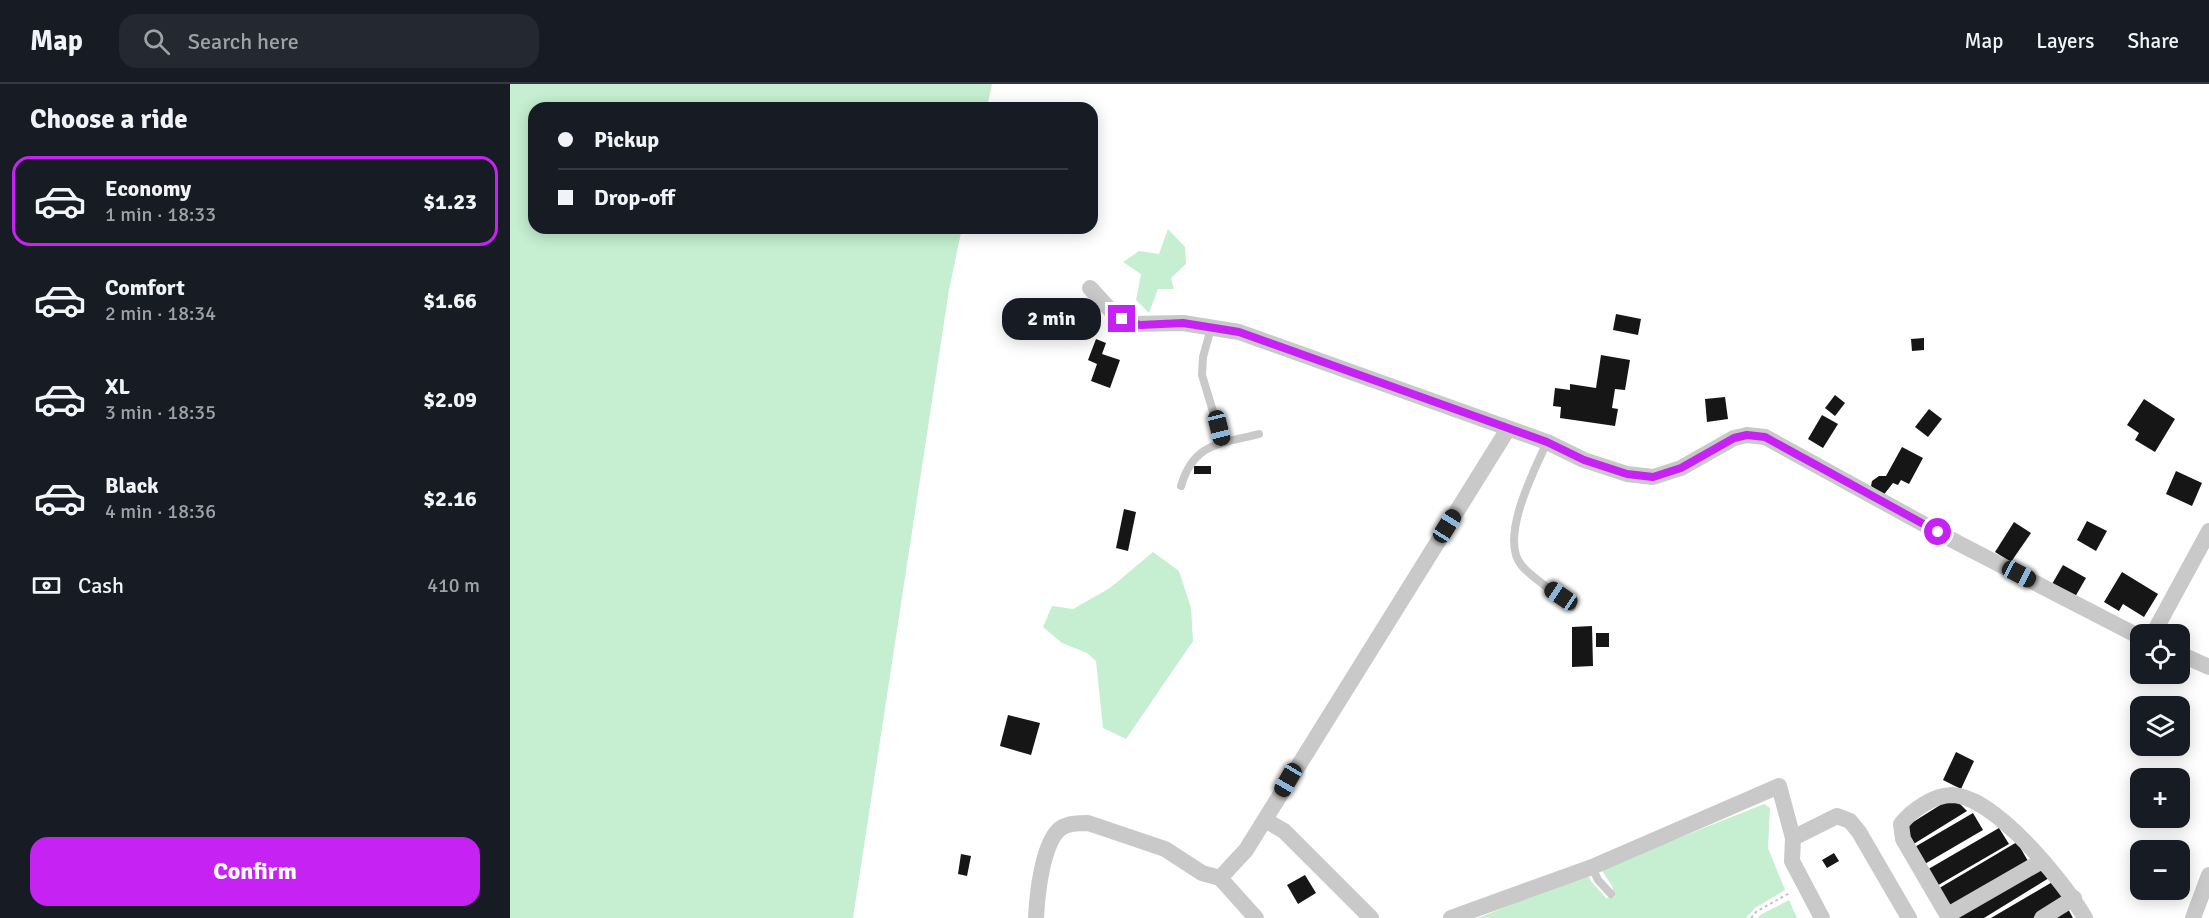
<!DOCTYPE html>
<html lang="en">
<head>
<meta charset="utf-8">
<style>
  body { margin:0; font-family:Signika,sans-serif; background:#242831; color:#f1f3f6; height:100vh; display:flex; flex-direction:column; font-size:22px; white-space:nowrap }
  * { box-sizing:border-box; margin:0 }
  p { font-size:20px; color:#9ea1a6 }
  .icon { flex:none; width:33px; height:33px; fill:none; stroke:currentColor; stroke-width:2; stroke-linecap:round; stroke-linejoin:round }
  .map { position:relative; flex:1; overflow:hidden }
  .side { display:flex; flex-direction:column; background:#171b24; width:510px }
  .side>* { flex:none }
  .top-card { position:absolute; left:18px; top:18px; width:570px; height:132px; border-radius:18px; box-shadow:0 3px 15px #0003; display:grid; align-content:center; height:132px; padding:0 30px; background:#171b24 }
  .buttons { position:absolute; left:1620px; top:540px; display:grid; gap:12px }
  .buttons a { display:grid; place-items:center; width:60px; height:60px; border-radius:12px; background:#171b24; box-shadow:0 3px 15px #0003; font-size:30px }
  .end { position:absolute; width:27px; height:27px; margin:-14px; border:8px solid #c722f4; background:#fff; box-shadow:0 0 0 3px #fff }
  .from { border-radius:50% }
  .bubble { position:absolute; height:42px; border-radius:18px; background:#171b24; box-shadow:0 3px 15px #0003; font-size:20px; font-weight:800; line-height:42px; text-align:center }
  .car { position:absolute; width:18px; height:36px; margin:-18px -9px; border-radius:8px; box-shadow:0 0 4px 2px #0007; background:linear-gradient(#222 24%,#8ab4d8 0 40%,#222 0 76%,#8ab4d8 0 86%,#222 0) }
  .top-card b { display:flex; align-items:center; gap:21px; height:57px; font-size:22px }
  .top-card b+b { border-top:2px solid #363941 }
  .top-card i { width:15px; height:15px; background:#f1f3f6 }
  ul { padding:0; list-style:none }
  li { display:flex; align-items:center; gap:18px; height:90px; margin:0 12px 9px; padding:0 18px; border:3px solid transparent; border-radius:18px }
  li div { flex:1 }
  li b { display:block; font-size:22px }
  li em { font-style:normal; font-weight:800 }
  li.current { border-color:#c722f4 }
  li>.icon { width:54px; height:54px; stroke-width:1.5 }
  h2 { padding:0 30px; font-size:27px; line-height:72px }
  .pay { display:flex; align-items:center; gap:15px; height:66px; padding:0 30px; font-size:22px }
  .pay p { margin-inline-start:auto }
  .cta { display:flex; gap:12px; margin-top:auto; padding:12px 30px }
  .cta a { flex:1; height:69px; border-radius:18px; background:#c722f4; color:#fff; font-size:24px; font-weight:800; line-height:69px; text-align:center }
  header { display:flex; align-items:center; gap:36px; box-sizing:border-box; height:84px; padding:0 30px; background:#171b24; border-bottom:2px solid #363941 }
  header strong { font-size:28px }
  nav { display:flex; gap:33px; margin-inline-start:auto; font-size:21px }
  .search { width:420px; height:54px; background:#242831; display:flex; align-items:center; gap:15px; box-sizing:border-box; padding:0 21px; border-radius:18px; color:#9ea1a6; font-size:22px }
  main { display:flex; flex:1; min-height:0 }
  .map>svg:first-child { display:block }
  .water { fill:#c5efd0 }
  .building { fill:#161616 }
  .lines { fill:none; stroke-linecap:round; stroke-linejoin:round }
  .path { stroke:#c3c3c3; stroke-width:2; stroke-dasharray:3 3; stroke-linecap:butt }
  .lane { stroke:#c9c9c9; stroke-width:8 }
  .street { stroke:#c9c9c9; stroke-width:16 }
  .route { stroke:#c722f4; stroke-width:8 }
</style>
</head>
<body>
<header>
<strong>Map</strong>
<div class="search"><svg class="icon" aria-label="search" viewBox="0 0 24 24"><circle cx="10" cy="10" r="6"/><path d="M15 15l6 6"/></svg>Search here</div>
<nav><a>Map</a><a>Layers</a><a>Share</a></nav>
</header>
<main>
<section class="side">
<h2>Choose a ride</h2>
<ul>
<li class="current"><svg class="icon" aria-label="car" viewBox="0 0 24 24"><path d="M5 17H2v-5l4-1 3-4h7l3 4 3 1v5h-3M9 17h6M6 11h13"/><circle cx="7" cy="17" r="2"/><circle cx="17" cy="17" r="2"/></svg><div><b>Economy</b><p>1 min · 18:33</p></div><em>$1.23</em></li>
<li><svg class="icon" aria-label="car" viewBox="0 0 24 24"><path d="M5 17H2v-5l4-1 3-4h7l3 4 3 1v5h-3M9 17h6M6 11h13"/><circle cx="7" cy="17" r="2"/><circle cx="17" cy="17" r="2"/></svg><div><b>Comfort</b><p>2 min · 18:34</p></div><em>$1.66</em></li>
<li><svg class="icon" aria-label="car" viewBox="0 0 24 24"><path d="M5 17H2v-5l4-1 3-4h7l3 4 3 1v5h-3M9 17h6M6 11h13"/><circle cx="7" cy="17" r="2"/><circle cx="17" cy="17" r="2"/></svg><div><b>XL</b><p>3 min · 18:35</p></div><em>$2.09</em></li>
<li><svg class="icon" aria-label="car" viewBox="0 0 24 24"><path d="M5 17H2v-5l4-1 3-4h7l3 4 3 1v5h-3M9 17h6M6 11h13"/><circle cx="7" cy="17" r="2"/><circle cx="17" cy="17" r="2"/></svg><div><b>Black</b><p>4 min · 18:36</p></div><em>$2.16</em></li>
</ul>
<div class="pay"><svg class="icon" aria-label="cash" viewBox="0 0 24 24"><path d="M3 7h18v10H3z"/><circle cx="12" cy="12" r="2"/></svg>Cash<p>410 m</p></div>
<div class="cta"><a>Confirm</a></div>
</section>
<div class="map">
<svg width="1699" height="834" viewBox="0 0 1699 834">
  <rect width="100%" height="100%" fill="#fff"/>
  <!-- water -->
  <g class="water">
    <polygon points="0,0 482,0 477,24 24,24 24,144 452,144 439,206 343,834 0,834"/>
    <polygon points="658,145 675,163 676,180 661,194 664,205 648,205 639,229 626,216 631,190 613,178 629,167 649,170"/>
    <polygon points="643,468 669,487 681,524 683,557 616,655 593,644 586,577 577,569 552,559 533,543 542,522 563,525 600,504"/>
    <polygon points="1254,720 1260,724 1258,764 1275,806 1245,824 1236,834 968,834 1078,790 1081,797 1096,814 1105,813 1102,802 1091,785"/>
    <polygon points="1279,816 1287,834 1248,834 1250,831"/>
  </g>
  <!-- building -->
  <g class="building">
    <polygon points="1106,230 1131,235 1128,251 1103,246"/>
    <polygon points="1414,254 1414,266 1402,267 1401,255"/>
    <polygon points="586,255 596,259 592,270 610,276 600,304 581,297 587,280 578,276"/>
    <polygon points="1091,271 1120,276 1115,306 1105,305 1102,324 1108,325 1105,342 1050,334 1051,323 1043,322 1045,304 1060,306 1060,300 1086,304"/>
    <polygon points="1325,311 1335,319 1325,332 1315,324"/>
    <polygon points="1215,313 1218,335 1197,338 1195,315"/>
    <polygon points="1634,315 1665,335 1645,368 1625,356 1629,349 1617,341"/>
    <polygon points="1419,325 1432,335 1418,353 1405,343"/>
    <polygon points="1312,331 1328,340 1313,364 1298,355"/>
    <polygon points="1392,363 1413,374 1399,400 1391,396 1388,401 1383,399 1372,413 1361,402 1362,397 1369,392 1376,392"/>
    <rect x="684" y="382" width="17" height="8"/>
    <polygon points="1666,387 1692,399 1682,422 1656,410"/>
    <polygon points="614,425 626,428 618,467 606,464"/>
    <polygon points="1577,437 1597,447 1586,467 1567,456"/>
    <polygon points="1504,438 1521,449 1501,478 1485,468"/>
    <polygon points="1553,481 1576,494 1565,513 1542,500"/>
    <polygon points="1612,488 1648,510 1634,533 1613,520 1609,527 1594,518"/>
    <polygon points="1082,542 1083,582 1062,583 1062,543"/>
    <rect x="1086" y="549" width="13" height="14"/>
    <polygon points="498,631 530,639 521,671 490,662"/>
    <polygon points="1446,668 1464,677 1451,705 1433,696"/>
    <polygon points="1443,713 1457,727 1402,761 1392,745"/>
    <polygon points="1463,729 1473,746 1413,781 1403,764"/>
    <polygon points="1489,744 1499,760 1425,803 1415,787"/>
    <polygon points="1507,758 1518,777 1437,825 1426,806"/>
    <polygon points="1324,769 1329,777 1317,784 1312,776"/>
    <polygon points="451,770 461,772 457,792 448,790"/>
    <polygon points="1530,783 1539,794 1474,834 1442,834"/>
    <polygon points="795,791 806,809 788,820 777,801"/>
    <polygon points="1544,797 1554,816 1523,834 1481,834"/>
    <polygon points="1557,823 1563,834 1538,834"/>
  </g>
  <g class="lines">
    <!-- path -->
    <polyline class="path" points="1241,834 1246,828 1281,808"/>
    <!-- lane -->
    <g class="lane">
      <polyline points="701,244 693,273 692,291 712,357"/>
      <path d="M1037,358c-12,27 -49,97 -25,124 14,16 35,26 50,41"/>
      <path d="M671,402c13,-44 40,-42 78,-52"/>
      <polyline points="1082,783 1088,796 1101,810"/>
    </g>
    <!-- street -->
    <g class="street">
      <polyline points="580,204 605,231 620,240 673,239 729,248 1037,358 1074,376 1117,390 1143,393 1171,384 1224,354 1237,351 1255,353 1448,459 1630,553"/>
      <polyline points="1643,550 1699,447"/>
      <polyline points="1670,570 1699,583"/>
      <polyline points="755,736 774,747 861,834"/>
      <polyline points="1283,754 1327,732 1340,737 1349,748 1399,834"/>
      <polyline points="710,794 736,766 998,345"/>
      <polyline points="1438,831 1532,777"/>
      <path d="M526,834c1,-21 6,-76 25,-90 7,-5 19,-5 27,-5l77,26 37,24 18,5 36,40"/>
      <polyline points="941,834 1082,783 1269,702 1283,754 1282,777 1312,834"/>
      <path d="M1439,834l-46,-79 -2,-15c11,-14 33,-29 51,-29 43,1 113,88 133,123"/>
      <polyline points="1532,834 1564,814"/>
      <polyline points="1683,834 1699,791"/>
    </g>
  </g>
  <g class="lines">
    <!-- route -->
    <polyline class="route" points="612,235 630,241 673,239 729,248 1037,358 1074,376 1117,390 1143,393 1171,384 1224,354 1237,351 1255,353 1428,448"/>
  </g>
</svg>
<div class="buttons">
<a><svg class="icon" aria-label="locate" viewBox="0 0 24 24"><circle cx="12" cy="12" r="6"/><path d="M12 2v4M12 18v4M2 12h4M18 12h4"/></svg></a>
<a><svg class="icon" aria-label="layers" viewBox="0 0 24 24"><path d="M12 4l9 5-9 5-9-5zM3 14l9 5 9-5"/></svg></a>
<a>+</a>
<a>−</a>
</div>
<i class="end from" style="left:1428px;top:448px"></i>
<i class="end" style="left:612px;top:235px"></i>
<div class="bubble" style="left:492px;top:214px;width:99px">2 min</div>
<i class="car" style="left:709px;top:344px;rotate:166deg"></i>
<i class="car" style="left:937px;top:442px;rotate:32deg"></i>
<i class="car" style="left:1509px;top:490px;rotate:118deg"></i>
<i class="car" style="left:1051px;top:512px;rotate:304deg"></i>
<i class="car" style="left:778px;top:696px;rotate:210deg"></i>
<div class="top-card">
<b><i class="from"></i>Pickup</b>
<b><i></i>Drop-off</b>
</div>
</div>
</main>
</body>
</html>
